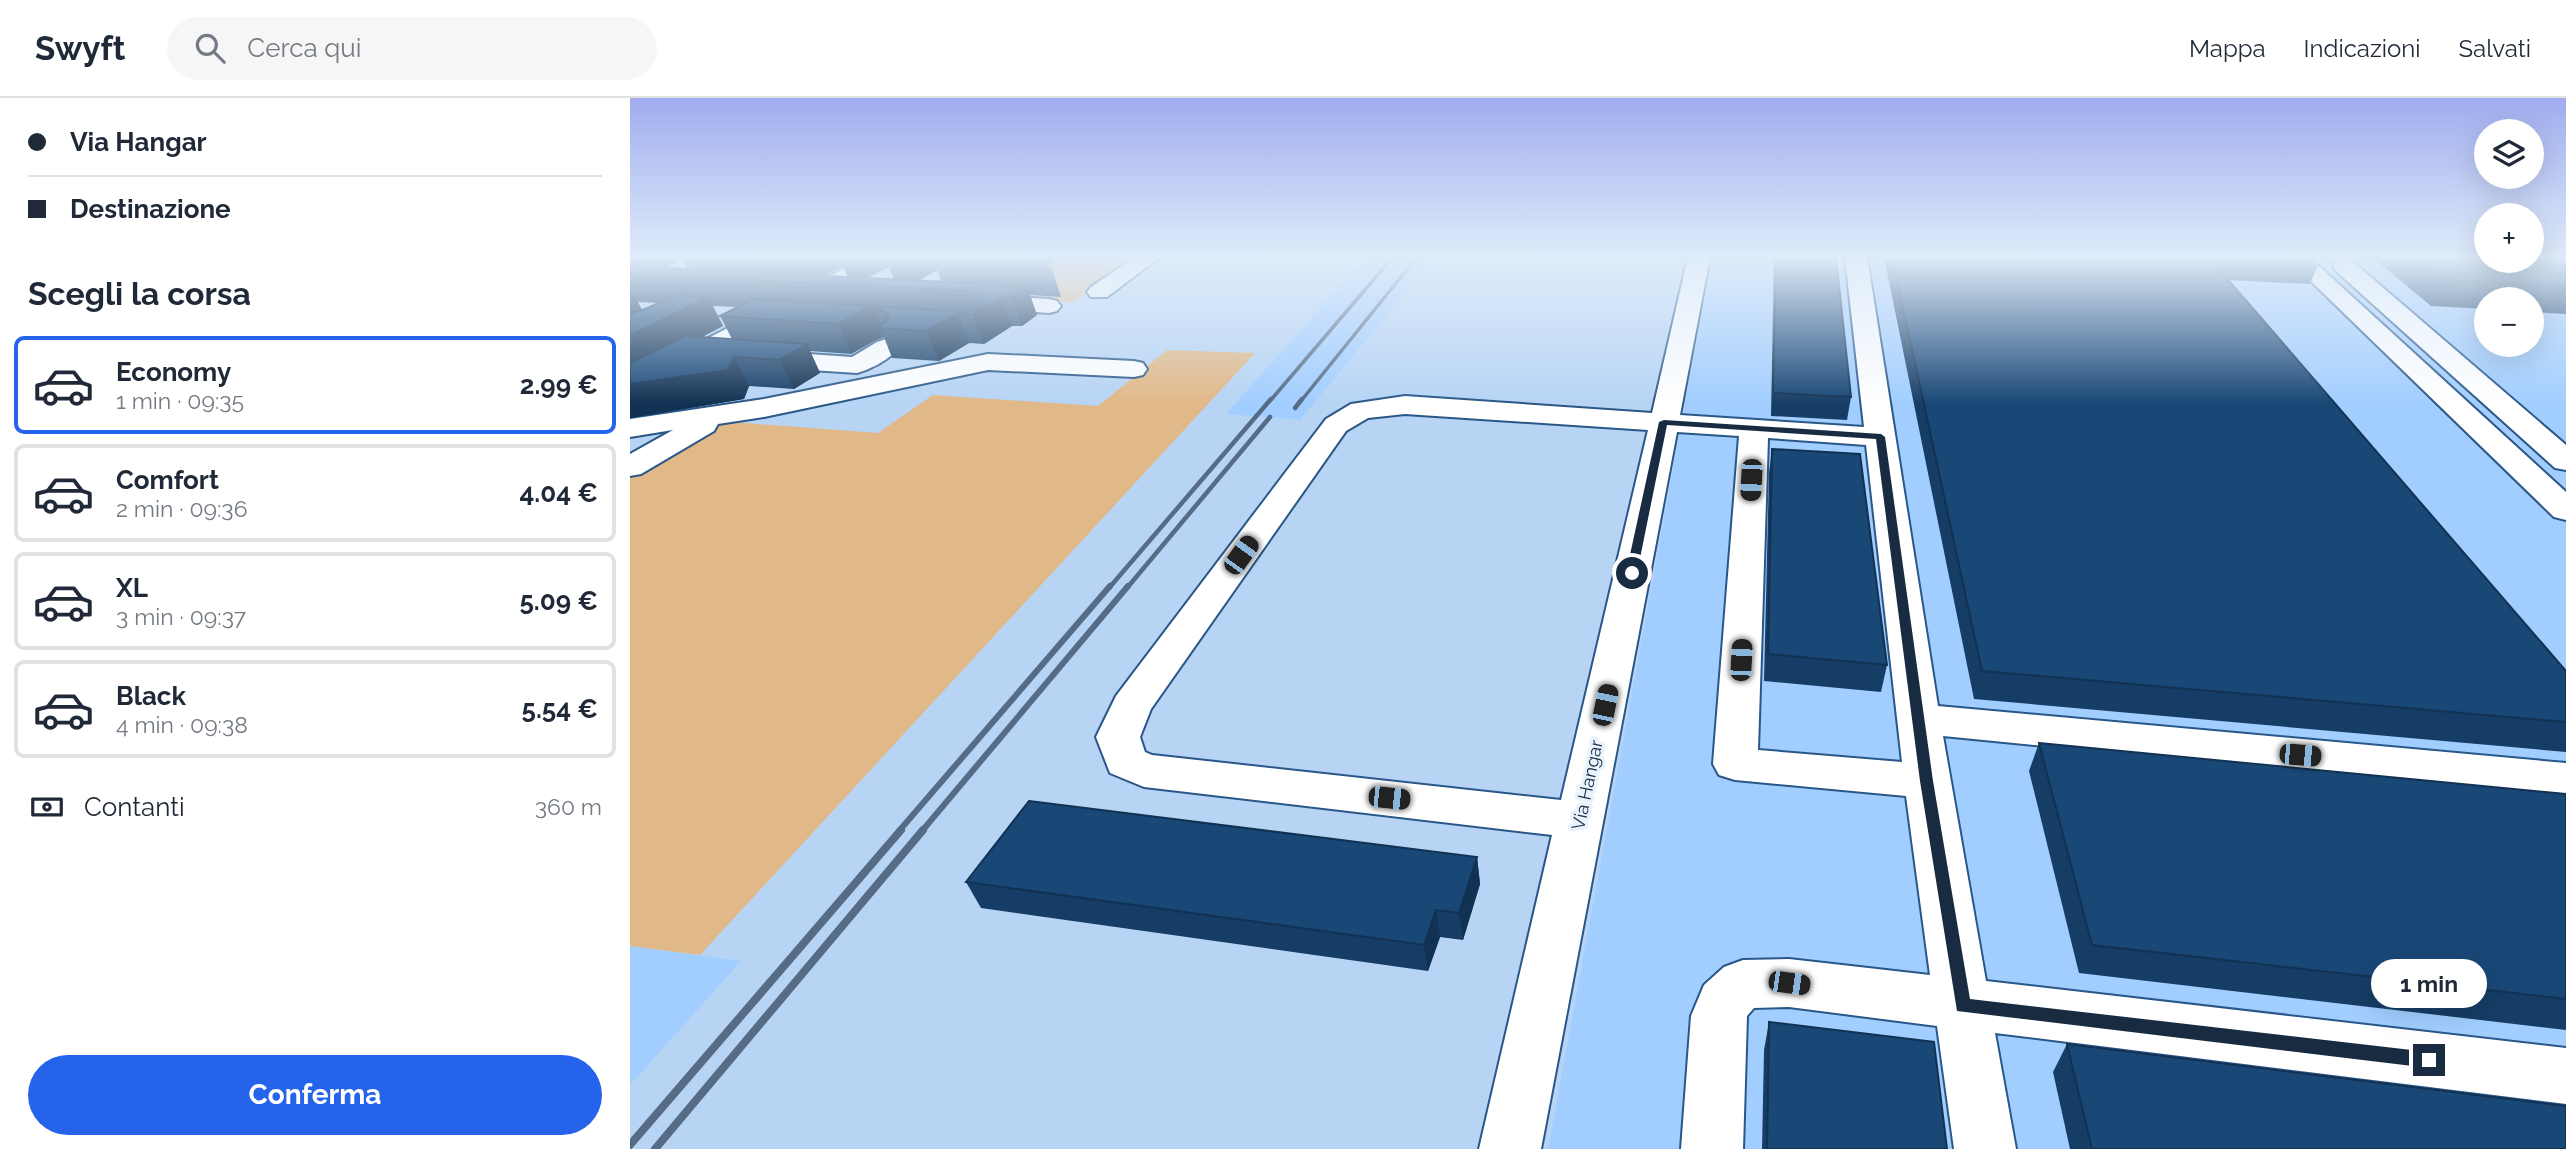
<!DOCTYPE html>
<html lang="it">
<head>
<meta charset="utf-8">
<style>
  body { margin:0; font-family:Raleway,sans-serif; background:#f6f6f7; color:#1f2937; height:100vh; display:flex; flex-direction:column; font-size:26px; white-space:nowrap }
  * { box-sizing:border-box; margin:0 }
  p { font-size:23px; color:#747a83 }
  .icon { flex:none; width:38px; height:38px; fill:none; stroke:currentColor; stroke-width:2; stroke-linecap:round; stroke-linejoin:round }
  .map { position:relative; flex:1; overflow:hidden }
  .drawer { display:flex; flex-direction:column; background:#fff; width:630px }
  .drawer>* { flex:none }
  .banner { display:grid; align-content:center; height:154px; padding:0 28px; background:#fff }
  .tools { position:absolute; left:1844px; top:21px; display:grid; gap:14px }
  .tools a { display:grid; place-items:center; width:70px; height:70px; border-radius:50%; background:#fff; box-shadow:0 7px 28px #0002; font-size:35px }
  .end { position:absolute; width:32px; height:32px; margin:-16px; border:9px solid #182b41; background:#fff; box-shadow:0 0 0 4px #fff }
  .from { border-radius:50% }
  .bubble { position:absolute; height:49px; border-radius:24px; background:#fff; box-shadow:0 7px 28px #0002; font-size:23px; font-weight:700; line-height:49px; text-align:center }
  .car { position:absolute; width:21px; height:42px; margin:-21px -10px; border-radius:9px; box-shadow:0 0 5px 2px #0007; background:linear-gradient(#222 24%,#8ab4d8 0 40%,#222 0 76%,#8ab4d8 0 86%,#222 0) }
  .banner b { display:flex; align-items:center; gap:24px; height:66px; font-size:26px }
  .banner b+b { border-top:2px solid #e0e1e3 }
  .banner i { width:18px; height:18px; background:#1f2937 }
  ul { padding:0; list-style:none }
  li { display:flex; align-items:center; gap:21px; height:98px; margin:0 14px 10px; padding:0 14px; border:4px solid #e0e1e3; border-radius:10px }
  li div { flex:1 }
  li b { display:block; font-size:26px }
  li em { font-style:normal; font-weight:700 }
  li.selected { border-color:#2563eb }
  li>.icon { width:63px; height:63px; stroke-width:1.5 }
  h2 { padding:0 28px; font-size:32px; line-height:84px }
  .pay { display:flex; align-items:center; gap:18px; height:77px; padding:0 28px; font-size:26px }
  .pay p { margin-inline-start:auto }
  .cta { display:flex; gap:14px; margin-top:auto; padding:14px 28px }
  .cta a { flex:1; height:80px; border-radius:42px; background:#2563eb; color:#fff; font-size:28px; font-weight:700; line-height:80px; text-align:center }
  header { display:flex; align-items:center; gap:42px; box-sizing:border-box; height:98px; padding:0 35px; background:#fff; border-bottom:2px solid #e0e1e3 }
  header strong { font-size:33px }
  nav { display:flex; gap:38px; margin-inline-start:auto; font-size:24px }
  .search { width:490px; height:63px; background:#f6f6f7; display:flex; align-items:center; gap:18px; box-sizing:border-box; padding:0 24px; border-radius:38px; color:#747a83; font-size:26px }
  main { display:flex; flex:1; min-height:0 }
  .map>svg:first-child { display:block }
  .built { fill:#a2ceff; fill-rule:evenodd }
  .green { fill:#e1b887 }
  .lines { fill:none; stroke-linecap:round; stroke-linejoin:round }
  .minor-casing { stroke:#295787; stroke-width:4 }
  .minor { fill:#fff; fill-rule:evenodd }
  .rail-far3 { stroke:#556b86; stroke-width:3.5 }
  .rail-far2 { stroke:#556b86; stroke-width:4.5 }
  .rail-far1 { stroke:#556b86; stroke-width:6 }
  .rail { stroke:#556b86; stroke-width:8 }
  .wall { fill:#163d65; fill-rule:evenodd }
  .shaded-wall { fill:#123253 }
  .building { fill:#194776; stroke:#123253; stroke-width:2 }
  .route { fill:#182b41 }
  .labels { text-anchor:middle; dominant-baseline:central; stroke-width:7; stroke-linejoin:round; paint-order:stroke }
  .street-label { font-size:18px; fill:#182b41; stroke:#e9f3fe }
</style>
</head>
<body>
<header>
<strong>Swyft</strong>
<div class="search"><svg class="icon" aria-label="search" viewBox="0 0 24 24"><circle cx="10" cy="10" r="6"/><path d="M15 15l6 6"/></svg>Cerca qui</div>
<nav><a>Mappa</a><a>Indicazioni</a><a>Salvati</a></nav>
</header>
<main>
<section class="drawer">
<div class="banner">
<b><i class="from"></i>Via Hangar</b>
<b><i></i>Destinazione</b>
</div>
<h2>Scegli la corsa</h2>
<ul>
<li class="selected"><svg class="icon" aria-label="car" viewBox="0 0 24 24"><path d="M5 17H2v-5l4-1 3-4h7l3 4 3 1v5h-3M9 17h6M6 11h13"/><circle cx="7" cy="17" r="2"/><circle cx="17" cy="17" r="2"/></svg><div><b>Economy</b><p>1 min · 09:35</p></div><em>2.99 €</em></li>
<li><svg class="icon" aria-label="car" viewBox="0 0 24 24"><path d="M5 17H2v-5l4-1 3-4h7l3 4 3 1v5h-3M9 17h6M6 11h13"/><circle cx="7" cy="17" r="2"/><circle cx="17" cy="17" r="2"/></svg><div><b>Comfort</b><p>2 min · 09:36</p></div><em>4.04 €</em></li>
<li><svg class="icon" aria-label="car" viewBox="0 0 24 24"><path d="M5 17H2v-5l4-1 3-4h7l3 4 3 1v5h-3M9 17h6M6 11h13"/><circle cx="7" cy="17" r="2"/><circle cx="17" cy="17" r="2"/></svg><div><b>XL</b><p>3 min · 09:37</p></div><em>5.09 €</em></li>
<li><svg class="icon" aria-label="car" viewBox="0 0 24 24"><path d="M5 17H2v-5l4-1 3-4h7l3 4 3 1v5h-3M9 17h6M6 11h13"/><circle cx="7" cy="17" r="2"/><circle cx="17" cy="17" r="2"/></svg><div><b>Black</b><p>4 min · 09:38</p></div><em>5.54 €</em></li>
</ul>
<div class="pay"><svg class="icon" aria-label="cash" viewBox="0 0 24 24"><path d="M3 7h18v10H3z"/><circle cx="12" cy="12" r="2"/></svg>Contanti<p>360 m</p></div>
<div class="cta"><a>Conferma</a></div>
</section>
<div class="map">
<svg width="1936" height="1051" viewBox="0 0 1936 1051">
  <rect width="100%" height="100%" fill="#b7d4f5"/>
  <!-- built -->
  <g class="built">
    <polygon points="736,159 805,159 670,322 596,316"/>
    <path d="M1082,159h775v4h45l34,-4v892h-1018zM1857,201h45v46h-45z"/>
    <polygon points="0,848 111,863 0,987"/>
  </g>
  <!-- green -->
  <g class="green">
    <polygon points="384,159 507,159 445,204 406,204 416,198 380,192"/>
    <polygon points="537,252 625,255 70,857 0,848 0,375 89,323 248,335 303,297 468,308"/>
  </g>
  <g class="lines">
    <defs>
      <g id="minor">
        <polygon points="237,159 264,159 261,164 10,297 0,299 0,280"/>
        <polygon points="505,159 530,159 477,199 461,199 457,194 461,189"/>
        <path d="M1058,159h22l-30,158 184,12 -19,-170h22l71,449 628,57v34l-623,-61 43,245 580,67v56l-571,-71 21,116h-62l-17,-123 -148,-19 -35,1 -7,8 -4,133h-62l10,-133 13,-31 20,-18 19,-7 46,-1 141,16 -24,-179 -171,-16 -16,-5 -6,-11 26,-328 -62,-4 -136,717h-62l73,-314 -408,-48 -34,-14 -14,-36 20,-41 210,-277 25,-15 54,-8 247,17zM775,316l243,16 -87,370 -409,-45 -7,-3 -5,-15 11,-28 195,-278 22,-13zM1138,340l98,7 36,317 -144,-12z"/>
        <polygon points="1656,159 1679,159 1936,394 1936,422 1924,419"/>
        <polygon points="1714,161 1722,163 1936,347 1936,372 1925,370 1706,173 1703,168 1706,163"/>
        <polygon points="350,197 419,201 427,203 431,208 427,213 419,215 342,209 338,204 342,199"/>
        <path d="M256,241l9,3 4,5c-8,12 -28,22 -42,26l-92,-6 -9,-2 -4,-6 4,-6 9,-2 87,6 25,-15z"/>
        <polygon points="358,256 504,263 513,265 517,271 513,277 504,279 358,272 134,319 88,326 84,333 11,376 0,378 0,356 43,332 0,339 0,321 134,301"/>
      </g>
    </defs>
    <!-- minor casing -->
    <use href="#minor" class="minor-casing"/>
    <!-- minor -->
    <use href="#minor" class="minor"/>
    <!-- rail-far3 -->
    <g class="rail-far3">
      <polyline points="640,303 763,159"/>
      <polyline points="671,303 787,159"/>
    </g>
    <!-- rail-far2 -->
    <g class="rail-far2">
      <polyline points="665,310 672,301"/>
      <polyline points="479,490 641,301"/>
      <polyline points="497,490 640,319"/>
    </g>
    <!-- rail-far1 -->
    <g class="rail-far1">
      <polyline points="269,733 480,488"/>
      <polyline points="292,733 498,488"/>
    </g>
    <!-- rail -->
    <g class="rail">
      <polyline points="0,1047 271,732"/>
      <polyline points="25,1051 293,732"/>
    </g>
  </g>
  <!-- wall -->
  <g class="wall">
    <path d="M0,159h423l2,5 -10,6 7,1 9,28 -31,-2 7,20 -15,11h-10l-28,18 -15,-1 -30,18 -47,-3 -8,-21 -8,3 -25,14 -41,-3 10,22 -26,16 -45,-3 -5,13 -114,19zM53,161l5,10 -22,-2zM213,168l5,11 -24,-1zM259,169l5,12 -27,-1zM307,172l5,12 -24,-1zM8,204l21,1 -17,7zM83,208l25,1 -18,9 12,23 -30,-2 21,-11z"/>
    <polygon points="1144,159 1206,159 1221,299 1217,322 1141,318"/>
    <polygon points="1254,159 1680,159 1688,167 1680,186 1599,182 1936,624 1936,654 1344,601"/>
    <polygon points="1742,159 1936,159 1936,216 1902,214 1902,201 1857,201 1857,211 1801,208"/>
    <polygon points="1142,351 1257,567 1251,594 1134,583 1139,375"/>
    <polygon points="1409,645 1936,696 1936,932 1449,875 1399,673"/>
    <polygon points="847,759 850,786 833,842 810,839 798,873 351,810 336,784"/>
    <polygon points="1139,924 1317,1051 1132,1051 1134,952"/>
    <polygon points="1437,946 1936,1051 1440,1051 1423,974"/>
  </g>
  <!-- shaded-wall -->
  <g class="shaded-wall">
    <polygon points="0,159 52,159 53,161 31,171 0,176"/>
    <polygon points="166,159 332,159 304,165 307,172 274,190 263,162 256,162 259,169 222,187 213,168 178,185"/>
    <polygon points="379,159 423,159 425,164 415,170 370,164"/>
    <polygon points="397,188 407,217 392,228 382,199"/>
    <polygon points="2,195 19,224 0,233 0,196"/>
    <polygon points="78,199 93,228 0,277 0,237"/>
    <polygon points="371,199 382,228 354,246 342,217"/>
    <polygon points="244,209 253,230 249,230 254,239 246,242 221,256 208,226 233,212"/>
    <polygon points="328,215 339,245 309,263 296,233"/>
    <polygon points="177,246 190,275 164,291 149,262"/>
    <polygon points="104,259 119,288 114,301 0,320 0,286"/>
    <polygon points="847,759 850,786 833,842 829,815"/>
    <polygon points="806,812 810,839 798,873 794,847"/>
  </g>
  <!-- building -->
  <g class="building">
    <polygon points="263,159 270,159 263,162 256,162"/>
    <polygon points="316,159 379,159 370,164 422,171 304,165"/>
    <polygon points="1146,159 1206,159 1221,299 1143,295"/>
    <polygon points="1262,159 1680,159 1688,167 1581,162 1936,573 1936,624 1352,573"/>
    <polygon points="1783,159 1857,159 1857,163 1902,163 1902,159 1936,159 1936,189 1814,182"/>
    <polygon points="26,160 29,167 39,170 397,188 382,199 371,199 342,217 328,215 296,233 249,230 259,219 254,213 244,209 233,212 208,226 90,218 123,201 339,214 350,210 354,202 349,197 339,193 0,176 0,170"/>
    <polygon points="48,197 78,199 0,237 0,217"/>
    <polygon points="55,238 177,246 149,262 104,259 98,272 0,286 0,265"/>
    <polygon points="1142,351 1230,356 1257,567 1138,556"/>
    <polygon points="1409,645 1936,696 1936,901 1462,847"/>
    <polygon points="399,703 847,759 829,815 806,812 794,847 336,784"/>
    <polygon points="1139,924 1304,944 1317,1051 1137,1051"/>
    <polygon points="1437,946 1936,1008 1936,1051 1462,1051"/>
  </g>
  <!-- sky -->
  <linearGradient id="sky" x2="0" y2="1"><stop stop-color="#a0acee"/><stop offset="0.52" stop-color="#dfecfa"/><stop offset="1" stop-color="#dfecfa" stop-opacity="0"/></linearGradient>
  <rect width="1936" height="306" fill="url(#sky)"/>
  <!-- route -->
  <polygon class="route" points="1034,322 1251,336 1255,339 1303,683 1340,901 1799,954 1805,956 1808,962 1805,968 1799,970 1327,913 1290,683 1246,341 1037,327 1007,475 1002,478 996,475 1029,324"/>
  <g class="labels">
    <!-- street labels -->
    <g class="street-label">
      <text transform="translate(957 687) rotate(-78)">Via Hangar</text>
    </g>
  </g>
</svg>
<div class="tools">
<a><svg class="icon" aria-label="layers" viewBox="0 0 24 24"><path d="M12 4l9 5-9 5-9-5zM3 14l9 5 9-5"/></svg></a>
<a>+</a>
<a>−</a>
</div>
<i class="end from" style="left:1002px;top:475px"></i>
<i class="end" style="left:1799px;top:962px"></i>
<div class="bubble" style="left:1741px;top:861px;width:116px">1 min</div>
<i class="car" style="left:1121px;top:382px;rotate:183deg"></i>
<i class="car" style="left:611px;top:457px;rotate:36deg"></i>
<i class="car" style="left:1111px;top:562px;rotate:3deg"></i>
<i class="car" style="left:975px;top:607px;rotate:12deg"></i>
<i class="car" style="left:1670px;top:657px;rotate:95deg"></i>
<i class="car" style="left:759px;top:700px;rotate:96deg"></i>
<i class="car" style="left:1159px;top:885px;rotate:98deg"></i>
</div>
</main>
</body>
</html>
